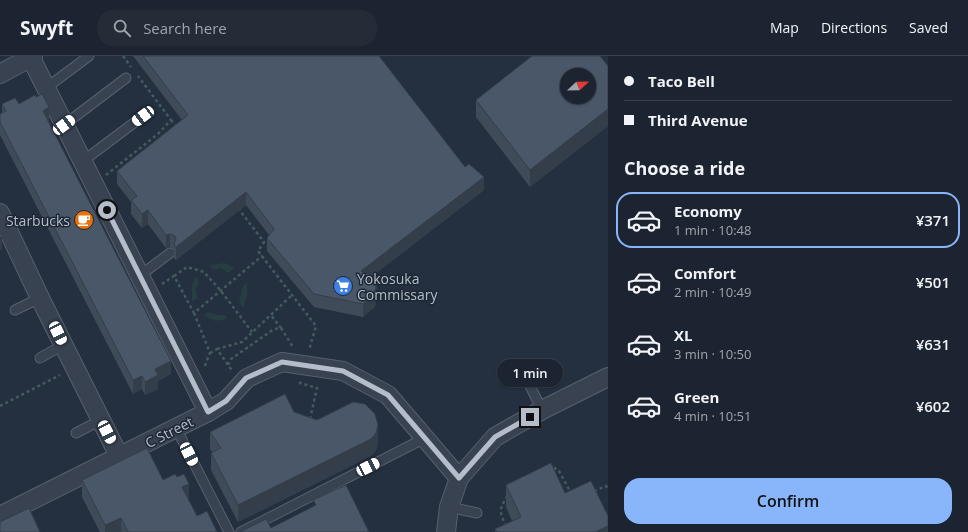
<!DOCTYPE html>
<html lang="en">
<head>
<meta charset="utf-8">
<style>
  body { margin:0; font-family:"Open Sans",sans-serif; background:#242c38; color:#f1f3f6; height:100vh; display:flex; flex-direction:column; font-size:15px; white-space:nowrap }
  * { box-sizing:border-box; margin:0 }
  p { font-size:13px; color:#a0a4ab }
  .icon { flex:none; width:22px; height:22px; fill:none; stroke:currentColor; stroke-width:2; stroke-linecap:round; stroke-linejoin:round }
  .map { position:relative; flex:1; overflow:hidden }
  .details { display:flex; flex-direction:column; background:#1b2430; width:360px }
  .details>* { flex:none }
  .hud { display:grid; align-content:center; height:88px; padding:0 16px; background:#1b2430 }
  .needle { width:26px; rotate:68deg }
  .tools { position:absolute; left:560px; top:12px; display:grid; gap:8px }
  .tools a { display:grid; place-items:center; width:36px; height:36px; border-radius:50%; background:#1b2430; box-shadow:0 1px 3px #0004,0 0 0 1px #39414c; font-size:20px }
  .end { position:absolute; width:18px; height:18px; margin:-9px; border:5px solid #b5bdca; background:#111; box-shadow:0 0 0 2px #111 }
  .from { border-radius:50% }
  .bubble { position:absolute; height:28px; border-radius:14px; background:#1b2430; box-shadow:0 1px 3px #0004,0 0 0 1px #39414c; font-size:13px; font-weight:600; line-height:28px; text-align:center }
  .car { position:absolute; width:12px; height:24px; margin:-12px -6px; border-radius:5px; box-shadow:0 0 3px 1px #0007; background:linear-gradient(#fff 24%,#345 0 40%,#fff 0 76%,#345 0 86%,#fff 0) }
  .hud b { display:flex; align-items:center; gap:14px; height:38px; font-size:15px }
  .hud b+b { border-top:1px solid #39414c }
  .hud i { width:10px; height:10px; background:#f1f3f6 }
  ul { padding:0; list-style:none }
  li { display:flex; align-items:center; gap:12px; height:56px; margin:0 8px 6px; padding:0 8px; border:2px solid transparent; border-radius:16px }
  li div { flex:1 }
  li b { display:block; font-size:15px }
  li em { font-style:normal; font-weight:600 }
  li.on { border-color:#89b5fb }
  li>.icon { width:36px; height:36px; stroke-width:1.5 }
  h2 { padding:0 16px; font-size:18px; line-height:48px }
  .action { display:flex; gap:8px; margin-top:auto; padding:8px 16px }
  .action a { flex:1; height:46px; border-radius:16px; background:#89b5fb; color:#111; font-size:16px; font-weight:600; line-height:46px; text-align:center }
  header { display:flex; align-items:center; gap:24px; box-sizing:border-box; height:56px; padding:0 20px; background:#1b2430; border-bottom:1px solid #39414c }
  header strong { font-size:19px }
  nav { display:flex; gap:22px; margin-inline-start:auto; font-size:14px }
  .search { width:280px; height:36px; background:#242c38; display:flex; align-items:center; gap:10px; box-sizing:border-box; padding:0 14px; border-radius:16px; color:#a0a4ab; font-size:15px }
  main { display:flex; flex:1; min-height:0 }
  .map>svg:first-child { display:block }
  .green { fill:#263e41 }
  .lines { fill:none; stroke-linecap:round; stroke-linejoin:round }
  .service-casing { stroke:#56606d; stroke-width:11 }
  .minor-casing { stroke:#56606d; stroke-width:20 }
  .path { stroke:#445b5e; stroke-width:2.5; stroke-dasharray:3 3; stroke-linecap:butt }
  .service { stroke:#384250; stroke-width:9 }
  .minor { stroke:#384250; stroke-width:18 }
  .wall { fill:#404b5a }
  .shaded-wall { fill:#343d4a }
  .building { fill:#4a5769; stroke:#343d4a; fill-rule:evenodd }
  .route { stroke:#b5bdca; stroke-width:5 }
  .labels { text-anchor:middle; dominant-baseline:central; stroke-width:3; stroke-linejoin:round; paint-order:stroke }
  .poi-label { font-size:14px; fill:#b5bdca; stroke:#1d2735; text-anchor:end }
  .street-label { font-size:14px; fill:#b5bdca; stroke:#1d2735 }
</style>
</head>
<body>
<header>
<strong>Swyft</strong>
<div class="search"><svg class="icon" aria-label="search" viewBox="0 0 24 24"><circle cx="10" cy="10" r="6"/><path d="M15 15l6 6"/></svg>Search here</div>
<nav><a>Map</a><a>Directions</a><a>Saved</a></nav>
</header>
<main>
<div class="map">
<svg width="608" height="476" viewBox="0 0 608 476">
  <rect width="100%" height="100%" fill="#243040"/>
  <!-- green -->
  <g class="green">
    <polygon points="225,207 234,212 229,217 221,212 213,214 210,209"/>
    <polygon points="196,220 199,226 196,233 198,242 192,245 192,229"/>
    <polygon points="247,227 247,240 243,252 239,246 243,230"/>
    <polygon points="208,256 217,259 225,259 227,263 215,265 204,260"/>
  </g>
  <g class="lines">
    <defs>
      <g id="service">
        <polyline points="46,32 89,0"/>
        <polyline points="64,69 126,22"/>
        <polyline points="83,105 143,60"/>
        <polyline points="138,217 146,215 170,197"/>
        <polyline points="15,254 40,242"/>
        <polyline points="40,302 63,289"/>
        <polyline points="526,322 542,354"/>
        <polyline points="176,372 229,476"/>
        <polyline points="76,377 101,364"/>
        <polyline points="449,451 477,457"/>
        <polyline points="241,476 425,382"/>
      </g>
      <g id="minor">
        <polyline points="31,2 208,356"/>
        <polyline points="0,18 33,0"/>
        <polyline points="0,157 40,242 119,400"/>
        <polyline points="0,460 208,356 226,345 247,322 282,306 343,315 388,339 459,422"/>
        <polyline points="446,476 449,451 459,422 495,381 542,354 608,321"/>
      </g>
    </defs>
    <!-- service casing -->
    <use href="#service" class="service-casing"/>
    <!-- minor casing -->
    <use href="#minor" class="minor-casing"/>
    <!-- path -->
    <g class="path">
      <polyline points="123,0 131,11"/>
      <polyline points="171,64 177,71"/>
      <polyline points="106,119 158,78 171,64 138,20"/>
      <polyline points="238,152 264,186 258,195 316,270 309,294"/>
      <polyline points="174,220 187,211 204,216 221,235 252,276"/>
      <polyline points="162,228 174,220 194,257 262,200"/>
      <polyline points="194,257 210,297 204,312"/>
      <polyline points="281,272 293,291"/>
      <polyline points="217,293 242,286 292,239"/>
      <polyline points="210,297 217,293 233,316"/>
      <polyline points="228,309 231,303 274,273 281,272 270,258"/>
      <polyline points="301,326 300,327 317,332 310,363"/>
      <polyline points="0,350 60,319"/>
      <polyline points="549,408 559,415 571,437"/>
      <polyline points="594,435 606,430 608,434"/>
      <path d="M504,476l2,-6c-6,-13 -8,-16 1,-29"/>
    </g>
    <!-- service -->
    <use href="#service" class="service"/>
    <!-- minor -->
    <use href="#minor" class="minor"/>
  </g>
  <!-- wall -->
  <g class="wall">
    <polygon points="133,0 379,0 465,111 484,134 372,220 377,235 375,251 363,261 314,251 267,195 267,182 269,179 246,149 176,204 174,202 174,193 170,191 166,192 148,168 142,172 131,158 131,146 117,128 117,115 182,64"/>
    <polygon points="608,10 608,70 530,131 476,61 476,44"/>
    <polygon points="2,48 19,48 49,65 48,65 171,318 158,325 158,333 145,339 142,333 133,338 0,79 0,58 2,57"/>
    <polygon points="294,356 378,387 376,394 371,400 238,466 211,414 211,397 212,396 210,393 210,376"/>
    <polygon points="82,424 163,424 189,445 197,460 217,476 100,476 82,441"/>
    <polygon points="506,429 565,437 608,476 495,476 495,473 512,465 506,451"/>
  </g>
  <!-- shaded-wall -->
  <g class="shaded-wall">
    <polygon points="49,51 49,65 43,68 43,55"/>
    <polygon points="608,53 608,70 530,131 530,114"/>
    <polygon points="484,121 484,134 361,228 361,215"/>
    <polygon points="246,136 246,149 176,204 176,191"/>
    <polygon points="148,154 148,168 142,172 142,158"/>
    <polygon points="170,178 170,191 166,192 166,179"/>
    <polygon points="2,180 2,193 0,194 0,181"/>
    <polygon points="377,221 377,235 375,251 363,261 363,248"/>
    <polygon points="171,305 171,318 158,325 158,333 145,339 145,326 155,313"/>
    <polygon points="142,320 142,333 133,338 133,324"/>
    <polygon points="378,369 378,387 376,394 371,400 238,466 238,449"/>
    <polygon points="189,428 189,445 182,431"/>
    <polygon points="121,462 121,476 105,476 105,469"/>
    <polygon points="608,470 608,476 595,476"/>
  </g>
  <!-- building -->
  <g class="building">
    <polygon points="143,0 379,0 465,111 469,108 484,121 361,215 377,221 375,238 363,248 314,238 267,182 274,173 246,136 176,191 174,188 176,183 175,180 170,178 166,179 148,154 142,158 131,144 137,140 117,115 188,59"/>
    <path d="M532,0h68l8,10v43l-78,61 -54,-70zM567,19h22v22h-22z"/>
    <polygon points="42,38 49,51 43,55 171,305 155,313 158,319 145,326 142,320 133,324 0,66 0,58 6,55 2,48 15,42 19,48 35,39 36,41"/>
    <polygon points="285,338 294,356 317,364 353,346 365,348 375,358 378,369 376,377 371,383 238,449 211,397 221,392 210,376"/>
    <polygon points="147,392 163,424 175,418 177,421 184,418 189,428 182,431 197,460 207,455 217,476 128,476 121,462 105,469 82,424"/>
    <polygon points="551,407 565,437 591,425 608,460 608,470 595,476 497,476 495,473 521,461 506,429"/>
    <polygon points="346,429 369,476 240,476 266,463 271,472 316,449 313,444"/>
    <polygon points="29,452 40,476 0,476 0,466"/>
  </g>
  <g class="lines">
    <!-- route -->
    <polyline class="route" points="107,154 208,356 226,345 246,322 282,306 343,315 388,339 459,422 495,381 530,361"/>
  </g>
  <!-- icons -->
  <defs>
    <symbol id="cafe-disc" viewBox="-11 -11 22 22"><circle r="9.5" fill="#e8710a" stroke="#1d2735"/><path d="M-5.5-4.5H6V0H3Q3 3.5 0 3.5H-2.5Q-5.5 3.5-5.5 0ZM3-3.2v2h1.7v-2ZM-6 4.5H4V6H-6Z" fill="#fff"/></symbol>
    <symbol id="supermarket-disc" viewBox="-11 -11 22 22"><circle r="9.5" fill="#3f7fe0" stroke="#1d2735"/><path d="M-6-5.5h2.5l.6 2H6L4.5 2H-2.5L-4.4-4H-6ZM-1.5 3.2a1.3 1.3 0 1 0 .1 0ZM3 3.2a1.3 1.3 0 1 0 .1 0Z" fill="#fff"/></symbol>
  </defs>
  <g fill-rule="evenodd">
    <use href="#cafe-disc" x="73" y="153" width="22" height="22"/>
    <use href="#supermarket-disc" x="332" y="219" width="22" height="22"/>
  </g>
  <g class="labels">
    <!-- poi labels -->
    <g class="poi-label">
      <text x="70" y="164">Starbucks</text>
      <text x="357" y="222" text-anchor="start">Yokosuka<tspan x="357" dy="16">Commissary</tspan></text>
    </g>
    <!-- street labels -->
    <g class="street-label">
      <text transform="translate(169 376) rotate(-27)">C Street</text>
    </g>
  </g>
</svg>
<div class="tools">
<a><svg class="needle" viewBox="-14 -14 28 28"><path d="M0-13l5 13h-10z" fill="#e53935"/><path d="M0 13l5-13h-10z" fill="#a0a4ab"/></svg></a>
</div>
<i class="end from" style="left:107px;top:154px"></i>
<i class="end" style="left:530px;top:361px"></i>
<div class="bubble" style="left:497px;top:303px;width:66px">1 min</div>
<i class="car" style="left:143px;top:60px;rotate:233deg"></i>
<i class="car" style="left:64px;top:69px;rotate:53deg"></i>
<i class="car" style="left:58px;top:277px;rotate:154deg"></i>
<i class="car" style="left:107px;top:376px;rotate:153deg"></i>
<i class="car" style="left:189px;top:398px;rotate:153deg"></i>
<i class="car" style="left:368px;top:411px;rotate:63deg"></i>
</div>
<section class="details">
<div class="hud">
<b><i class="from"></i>Taco Bell</b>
<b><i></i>Third Avenue</b>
</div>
<h2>Choose a ride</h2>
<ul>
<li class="on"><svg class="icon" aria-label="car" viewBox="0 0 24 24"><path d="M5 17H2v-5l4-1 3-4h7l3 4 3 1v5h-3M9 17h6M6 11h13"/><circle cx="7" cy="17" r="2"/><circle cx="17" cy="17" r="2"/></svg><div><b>Economy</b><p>1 min · 10:48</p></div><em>¥371</em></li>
<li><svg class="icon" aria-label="car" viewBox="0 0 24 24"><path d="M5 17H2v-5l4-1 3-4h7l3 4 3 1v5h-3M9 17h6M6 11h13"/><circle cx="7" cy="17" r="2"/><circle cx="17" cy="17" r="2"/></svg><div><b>Comfort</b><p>2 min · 10:49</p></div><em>¥501</em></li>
<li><svg class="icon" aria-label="car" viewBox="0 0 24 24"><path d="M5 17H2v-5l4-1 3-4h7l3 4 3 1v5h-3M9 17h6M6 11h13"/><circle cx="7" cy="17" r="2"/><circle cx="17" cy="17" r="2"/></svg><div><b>XL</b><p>3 min · 10:50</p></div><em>¥631</em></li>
<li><svg class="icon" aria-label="car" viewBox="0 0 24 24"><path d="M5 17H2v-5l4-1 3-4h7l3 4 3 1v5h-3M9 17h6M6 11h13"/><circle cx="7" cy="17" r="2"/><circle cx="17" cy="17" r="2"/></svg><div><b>Green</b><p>4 min · 10:51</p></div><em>¥602</em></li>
</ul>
<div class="action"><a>Confirm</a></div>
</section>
</main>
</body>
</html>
